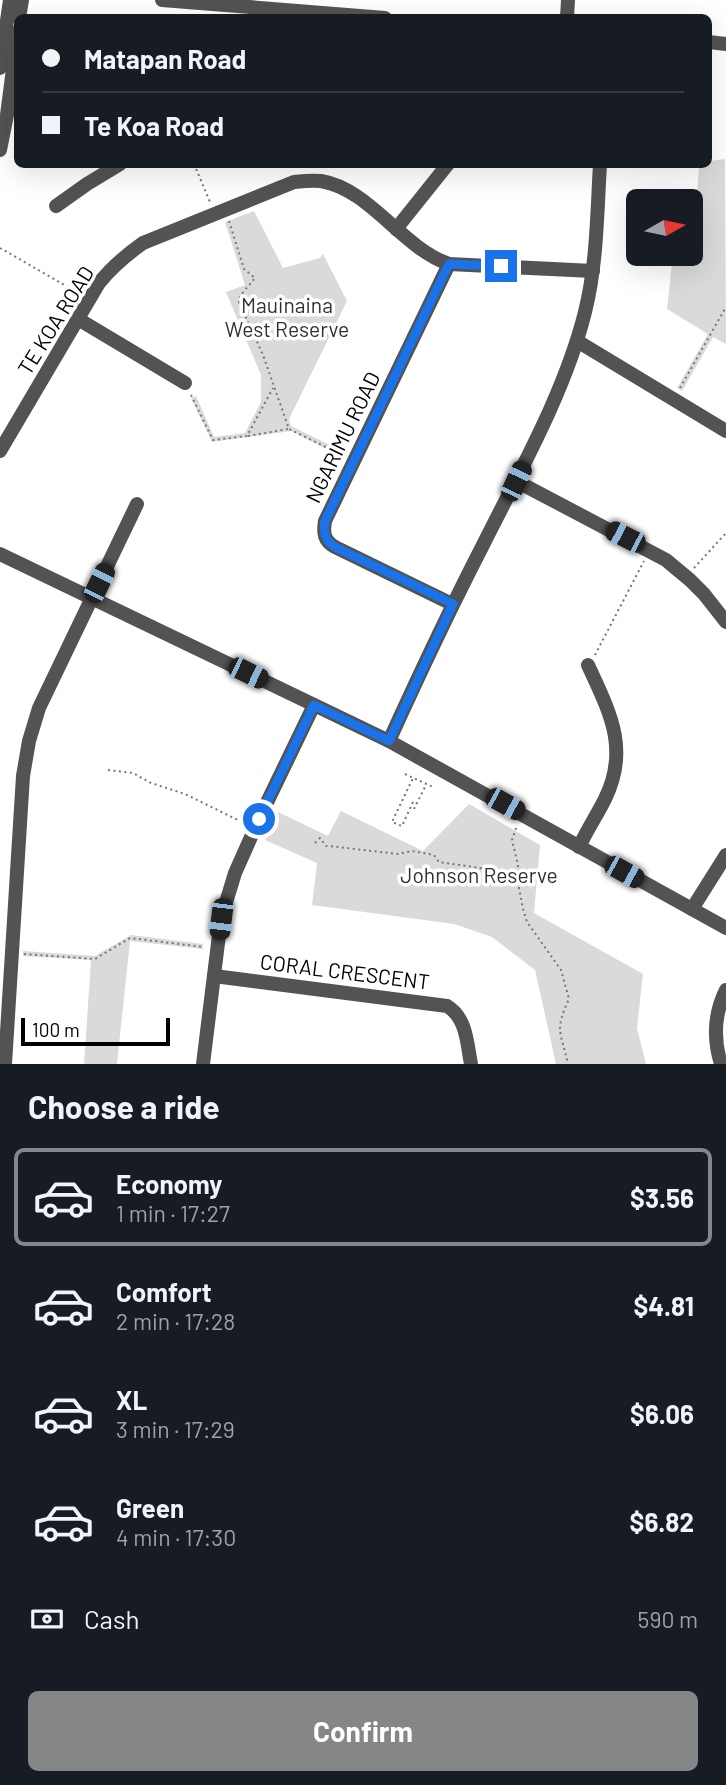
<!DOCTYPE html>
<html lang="en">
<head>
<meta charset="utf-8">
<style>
  body { margin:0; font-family:Barlow,sans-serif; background:#242831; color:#f1f3f6; height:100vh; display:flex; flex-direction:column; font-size:26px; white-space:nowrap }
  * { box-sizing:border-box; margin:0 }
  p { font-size:23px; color:#9ea1a6 }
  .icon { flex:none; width:38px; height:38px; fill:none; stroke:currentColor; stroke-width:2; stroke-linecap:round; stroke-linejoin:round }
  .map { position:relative; height:1064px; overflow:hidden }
  .sheet { display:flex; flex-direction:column; background:#171b24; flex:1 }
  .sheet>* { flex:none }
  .top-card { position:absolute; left:14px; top:14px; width:698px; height:154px; border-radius:10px; box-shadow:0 7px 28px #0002; display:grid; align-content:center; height:154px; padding:0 28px; background:#171b24 }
  .needle { width:46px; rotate:81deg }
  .fabs { position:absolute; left:626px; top:189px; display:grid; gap:14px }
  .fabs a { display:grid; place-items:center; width:77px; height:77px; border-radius:10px; background:#171b24; box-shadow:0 7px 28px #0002; font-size:35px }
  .scale { position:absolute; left:21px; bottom:18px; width:149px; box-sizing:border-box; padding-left:7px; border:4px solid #000; border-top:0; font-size:19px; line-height:24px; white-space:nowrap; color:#000; -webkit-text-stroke:5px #fff; paint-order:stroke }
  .end { position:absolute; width:32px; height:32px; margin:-16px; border:9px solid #1a73e8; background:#fff; box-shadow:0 0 0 4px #fff }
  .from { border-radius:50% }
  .car { position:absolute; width:21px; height:42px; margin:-21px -10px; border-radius:9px; box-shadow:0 0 5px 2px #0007; background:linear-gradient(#222 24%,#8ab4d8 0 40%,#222 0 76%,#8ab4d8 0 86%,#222 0) }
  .top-card b { display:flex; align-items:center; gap:24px; height:66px; font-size:26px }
  .top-card b+b { border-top:2px solid #363941 }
  .top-card i { width:18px; height:18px; background:#f1f3f6 }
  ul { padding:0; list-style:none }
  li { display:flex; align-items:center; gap:21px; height:98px; margin:0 14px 10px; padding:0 14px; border:4px solid transparent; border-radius:10px }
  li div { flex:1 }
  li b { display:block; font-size:26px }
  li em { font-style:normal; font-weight:700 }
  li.selected { border-color:#858687 }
  li>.icon { width:63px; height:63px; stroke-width:1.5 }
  h2 { padding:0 28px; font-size:32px; line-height:84px }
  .pay { display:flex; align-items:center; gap:18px; height:77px; padding:0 28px; font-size:26px }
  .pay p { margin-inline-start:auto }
  .cta { display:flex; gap:14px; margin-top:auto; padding:14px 28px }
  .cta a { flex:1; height:80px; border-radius:10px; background:#858687; color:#fff; font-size:28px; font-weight:700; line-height:80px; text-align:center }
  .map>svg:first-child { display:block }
  .green { fill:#dadada }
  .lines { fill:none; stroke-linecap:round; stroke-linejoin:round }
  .path { stroke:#757575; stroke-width:2; stroke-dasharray:2 3.5; stroke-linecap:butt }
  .minor { stroke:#535353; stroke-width:14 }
  .route { stroke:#1a73e8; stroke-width:9 }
  .labels { text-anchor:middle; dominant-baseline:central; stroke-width:7; stroke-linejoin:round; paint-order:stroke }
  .park-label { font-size:21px; fill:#313131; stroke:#fff }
  .street-label { font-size:21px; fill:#000; stroke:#fff }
</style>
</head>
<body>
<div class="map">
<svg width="726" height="1064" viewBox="0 0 726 1064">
  <rect width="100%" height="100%" fill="#fff"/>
  <!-- green -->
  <g class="green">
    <polygon points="725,159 726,344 713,337 682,391 677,388 708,334 667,309 673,254 691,254 691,245 694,245 699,165 709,164 709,161"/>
    <polygon points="254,211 283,268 320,258 323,254 347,301 289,419 291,426 346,453 344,458 291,431 212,442 191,398 196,396 214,437 245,433 261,402 261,375 226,292 245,285 225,222"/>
    <polygon points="469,804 540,845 534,913 643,974 637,1028 646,1064 556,1064 535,970 492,937 454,924 312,905 317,863 265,840 278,812 328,836 341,811 423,851"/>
    <polygon points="131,935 203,944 203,949 130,941 117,1064 84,1064 91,960 23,956 23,951 95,956"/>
  </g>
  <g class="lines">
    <!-- path -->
    <g class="path">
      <polyline points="194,164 210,202"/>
      <polyline points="229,221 244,269 255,278 240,296 239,302 263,355 289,429 344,456"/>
      <polyline points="0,248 80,294"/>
      <polyline points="680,388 726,307"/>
      <polyline points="191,395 213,440 247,436 273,388"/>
      <polyline points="248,436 288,429"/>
      <polyline points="694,568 726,533"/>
      <polyline points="595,655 644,561"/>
      <polyline points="108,770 133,773 151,783 185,794 244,823"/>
      <polyline points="405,774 433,787"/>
      <polyline points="413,802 402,826 392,822 413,778"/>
      <polyline points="414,809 426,785"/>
      <path d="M516,828l-4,12 6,25 1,23 4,21 4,13 34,48 8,29c-15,32 -8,33 -1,65"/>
      <polyline points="315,843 320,838 326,846 329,846 398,854 412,851 434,855 439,862 494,870"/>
      <polyline points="24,954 95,959 130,938 204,947"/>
    </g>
    <!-- minor -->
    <g class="minor">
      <polyline points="162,0 385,18"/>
      <polyline points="19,18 22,0"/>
      <polyline points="567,18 568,0"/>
      <polyline points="709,42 726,44"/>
      <polyline points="0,68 10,0"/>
      <polyline points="0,150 7,115 18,31"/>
      <polyline points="56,206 87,184 120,164"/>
      <polyline points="396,229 448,164"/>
      <path d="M449,264l-124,257c-2,12 -1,20 10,26l117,57"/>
      <polyline points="78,319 185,383"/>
      <polyline points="577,341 726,431"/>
      <path d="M0,451l99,-168c13,-16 27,-28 44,-40l151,-61c9,-1 18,-2 27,-1 49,8 81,67 128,83l144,7"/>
      <polyline points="516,481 666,560 690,580 704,594 726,622"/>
      <polyline points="0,554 389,741 726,928"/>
      <path d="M389,741c30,-66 61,-132 94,-196 37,-74 82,-153 102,-233 12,-48 12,-98 15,-148"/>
      <path d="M579,847c8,-17 18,-32 26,-48 25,-51 4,-88 -17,-134"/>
      <polyline points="692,909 726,855"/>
      <path d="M214,976l233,30c20,12 20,38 24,58"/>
      <polyline points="5,1064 23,776 29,741 39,708 137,504"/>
      <polyline points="203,1064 221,919 235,873 259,819 314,705"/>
      <path d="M721,1064c-8,-26 -7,-50 5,-74"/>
    </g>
  </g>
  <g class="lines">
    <!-- route -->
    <path class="route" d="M259,819l55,-114 75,36 64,-137 -118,-57c-10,-6 -12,-14 -10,-26l124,-257 52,2"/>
  </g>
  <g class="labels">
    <!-- park labels -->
    <g class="park-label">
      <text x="287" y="304">Mauinaina<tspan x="287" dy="24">West Reserve</tspan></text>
      <text x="479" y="874">Johnson Reserve</text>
    </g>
    <!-- street labels -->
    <g class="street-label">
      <text transform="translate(55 320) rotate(-58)">TE KOA ROAD</text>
      <text transform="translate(342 437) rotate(-64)">NGARIMU ROAD</text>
      <text transform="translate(345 971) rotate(7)">CORAL CRESCENT</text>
    </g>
  </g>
</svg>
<div class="fabs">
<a><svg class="needle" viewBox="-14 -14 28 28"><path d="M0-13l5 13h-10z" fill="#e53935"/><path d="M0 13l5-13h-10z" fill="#9ea1a6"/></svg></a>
</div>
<div class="scale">100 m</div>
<i class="end from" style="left:259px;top:819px"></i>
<i class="end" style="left:501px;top:266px"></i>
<i class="car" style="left:516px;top:481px;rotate:25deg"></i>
<i class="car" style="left:625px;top:537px;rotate:297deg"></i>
<i class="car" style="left:99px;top:583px;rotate:26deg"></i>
<i class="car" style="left:248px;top:673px;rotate:116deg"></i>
<i class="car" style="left:505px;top:804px;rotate:119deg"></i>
<i class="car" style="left:624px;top:872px;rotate:119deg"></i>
<i class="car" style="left:221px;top:919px;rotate:187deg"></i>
<div class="top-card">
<b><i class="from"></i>Matapan Road</b>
<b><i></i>Te Koa Road</b>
</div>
</div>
<section class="sheet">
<h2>Choose a ride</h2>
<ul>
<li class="selected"><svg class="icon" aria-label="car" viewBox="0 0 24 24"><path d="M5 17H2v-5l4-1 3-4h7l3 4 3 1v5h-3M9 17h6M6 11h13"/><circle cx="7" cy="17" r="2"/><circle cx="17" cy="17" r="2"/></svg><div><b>Economy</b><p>1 min · 17:27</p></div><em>$3.56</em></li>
<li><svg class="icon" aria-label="car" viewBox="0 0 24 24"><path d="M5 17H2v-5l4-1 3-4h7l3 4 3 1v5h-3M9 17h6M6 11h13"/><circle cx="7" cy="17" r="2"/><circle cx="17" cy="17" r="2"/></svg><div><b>Comfort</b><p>2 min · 17:28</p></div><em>$4.81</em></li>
<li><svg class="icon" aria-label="car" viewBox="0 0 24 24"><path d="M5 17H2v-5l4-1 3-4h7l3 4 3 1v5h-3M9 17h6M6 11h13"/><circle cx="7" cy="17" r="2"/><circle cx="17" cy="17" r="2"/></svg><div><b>XL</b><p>3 min · 17:29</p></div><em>$6.06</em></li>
<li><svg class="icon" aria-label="car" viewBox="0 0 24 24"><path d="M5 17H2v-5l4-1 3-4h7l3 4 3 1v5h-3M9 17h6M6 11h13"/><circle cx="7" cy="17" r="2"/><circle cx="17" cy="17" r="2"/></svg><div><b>Green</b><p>4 min · 17:30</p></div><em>$6.82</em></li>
</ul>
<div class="pay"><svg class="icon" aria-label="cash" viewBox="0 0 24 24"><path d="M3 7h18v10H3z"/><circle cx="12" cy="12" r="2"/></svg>Cash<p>590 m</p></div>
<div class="cta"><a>Confirm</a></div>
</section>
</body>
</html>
